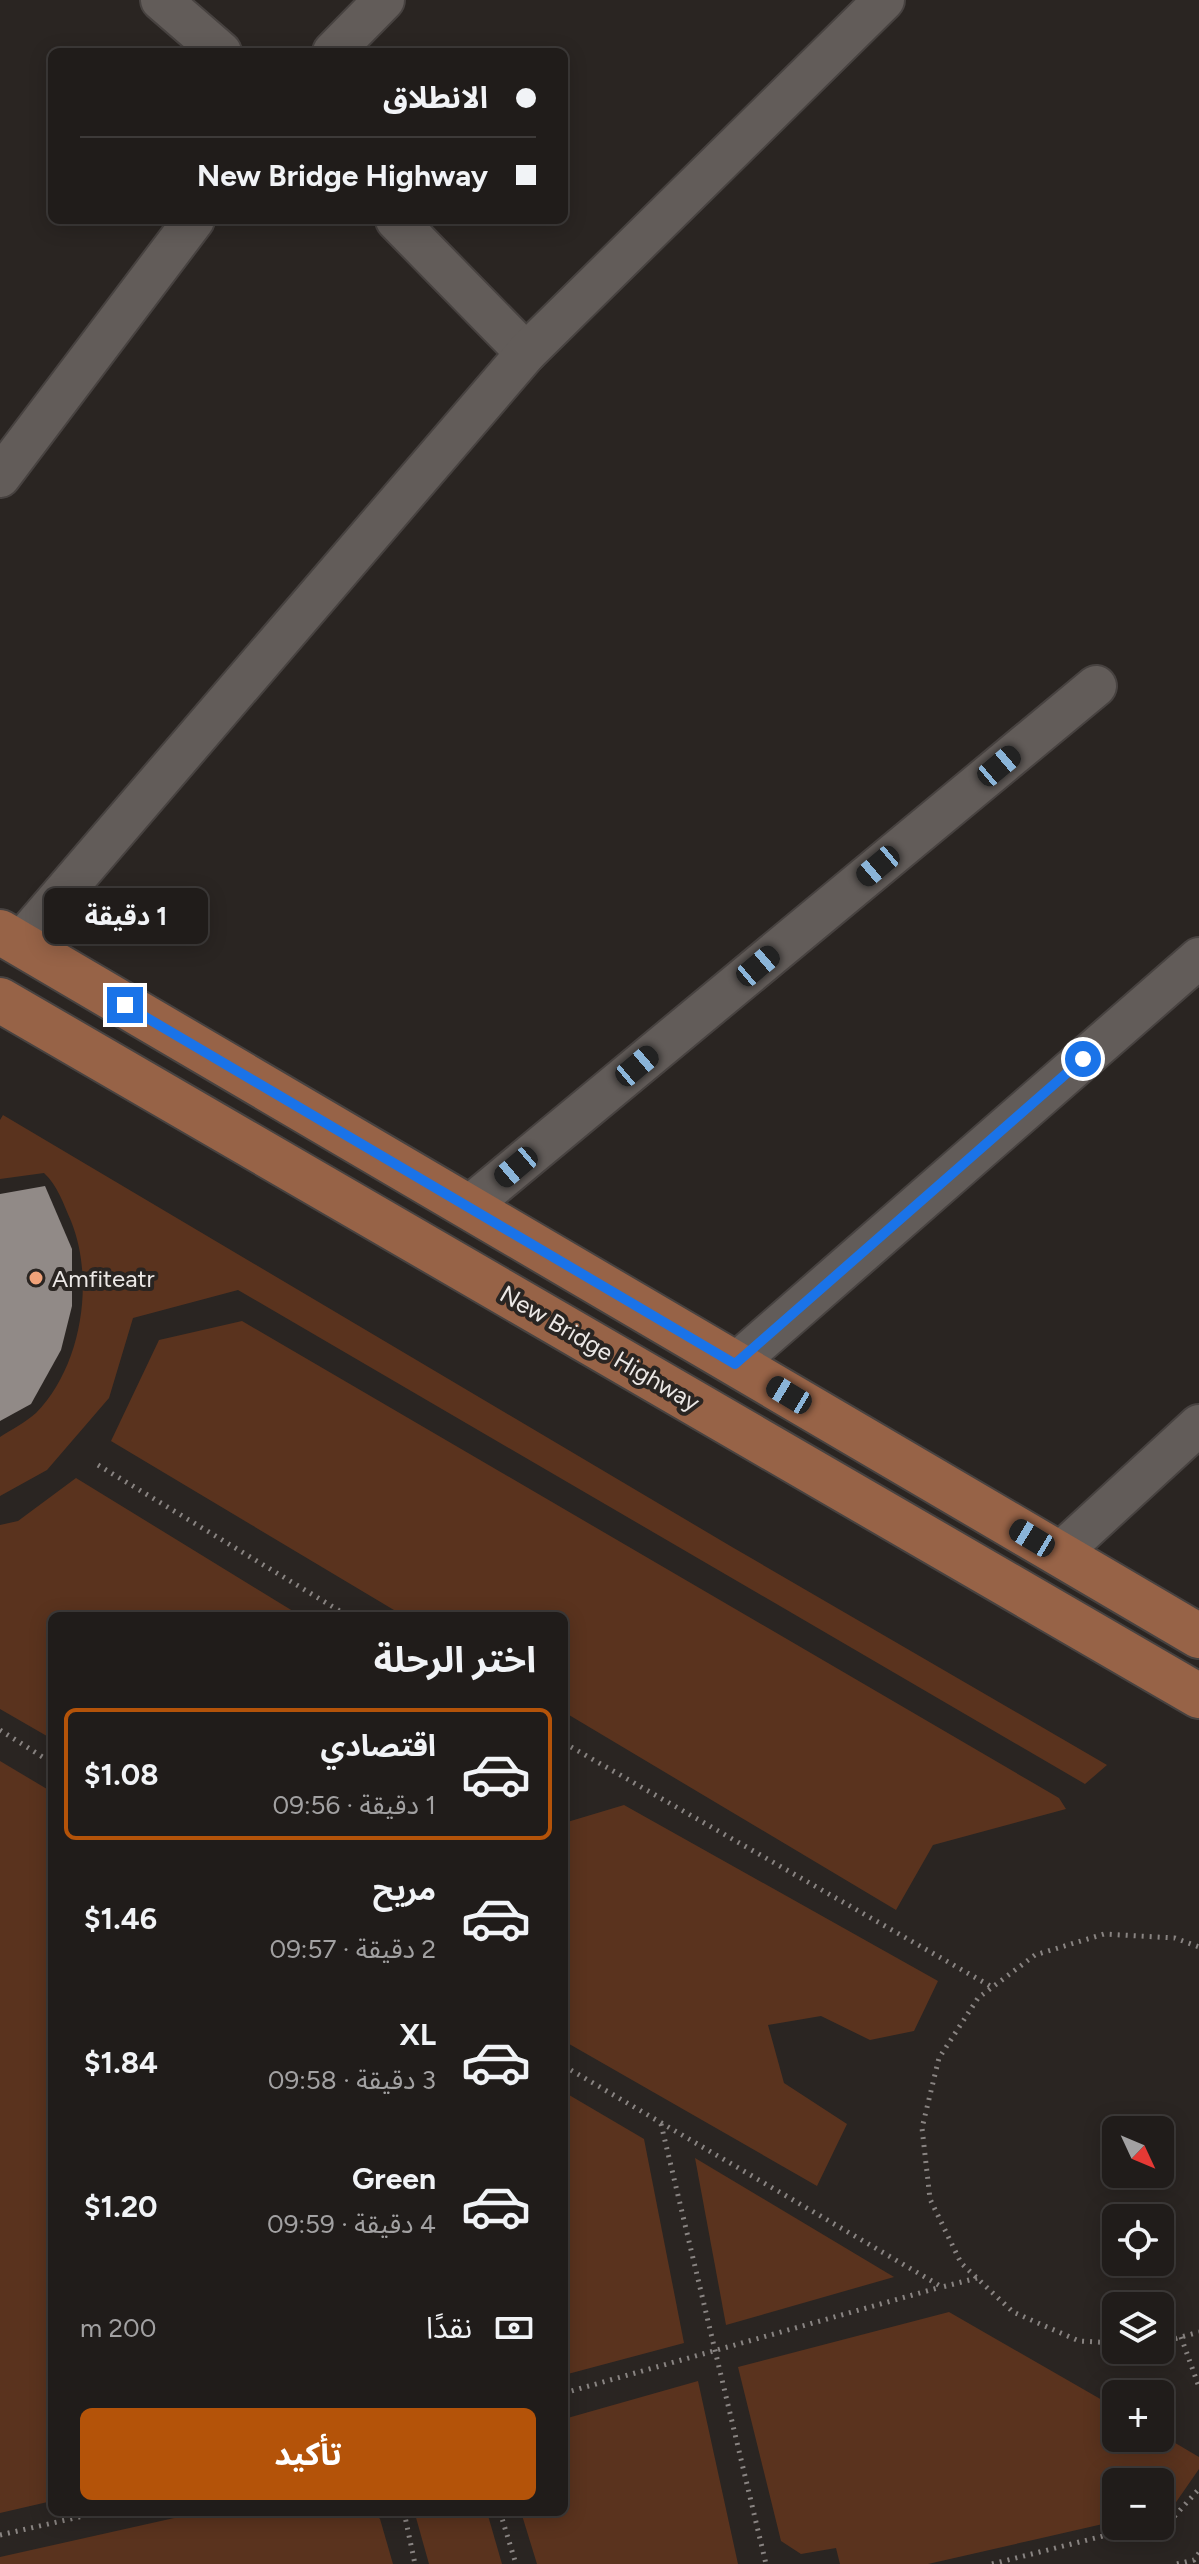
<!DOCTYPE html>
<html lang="ar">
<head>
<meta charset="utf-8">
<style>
  body { margin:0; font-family:Figtree,"Noto Sans Arabic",sans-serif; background:#2d2927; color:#f1f3f6; direction:rtl; height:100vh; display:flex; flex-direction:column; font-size:30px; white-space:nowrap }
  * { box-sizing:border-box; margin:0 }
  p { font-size:26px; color:#a2a1a2 }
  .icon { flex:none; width:44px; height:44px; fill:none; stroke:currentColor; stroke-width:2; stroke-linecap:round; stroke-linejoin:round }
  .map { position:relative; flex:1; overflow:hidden; direction:ltr }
  .panel { position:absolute; left:48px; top:1612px; width:520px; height:904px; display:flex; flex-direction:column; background:#201c1a; border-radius:12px; box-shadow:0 4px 20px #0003,0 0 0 2px #3d3a39; direction:rtl }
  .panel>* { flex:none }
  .top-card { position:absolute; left:48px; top:48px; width:520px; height:176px; border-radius:12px; box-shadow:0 4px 20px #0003,0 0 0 2px #3d3a39; direction:rtl; display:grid; align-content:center; height:176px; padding:0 32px; background:#201c1a }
  .needle { width:52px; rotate:134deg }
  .buttons { position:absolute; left:1102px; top:2116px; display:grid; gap:16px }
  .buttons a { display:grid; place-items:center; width:72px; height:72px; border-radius:12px; background:#201c1a; box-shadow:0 4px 20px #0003,0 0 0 2px #3d3a39; font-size:40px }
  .end { position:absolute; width:36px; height:36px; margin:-18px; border:10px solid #1a73e8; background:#fff; box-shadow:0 0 0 4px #fff }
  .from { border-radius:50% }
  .bubble { position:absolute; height:56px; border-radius:12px; background:#201c1a; box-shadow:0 4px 20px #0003,0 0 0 2px #3d3a39; font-size:26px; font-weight:700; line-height:56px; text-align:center; direction:rtl }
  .car { position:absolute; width:24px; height:48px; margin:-24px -12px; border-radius:10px; box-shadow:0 0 6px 2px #0007; background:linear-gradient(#222 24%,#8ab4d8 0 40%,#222 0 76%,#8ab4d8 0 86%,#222 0) }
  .top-card b { display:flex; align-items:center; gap:28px; height:76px; font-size:30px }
  .top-card b+b { border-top:2px solid #3d3a39 }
  .top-card i { width:20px; height:20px; background:#f1f3f6 }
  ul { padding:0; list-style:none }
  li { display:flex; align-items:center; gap:24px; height:132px; margin:0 16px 12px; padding:0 16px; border:4px solid transparent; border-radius:12px }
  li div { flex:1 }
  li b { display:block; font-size:30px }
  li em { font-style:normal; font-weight:700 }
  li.current { border-color:#b45309 }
  li>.icon { width:72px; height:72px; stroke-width:1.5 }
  h2 { padding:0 32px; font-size:36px; line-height:96px }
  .pay { display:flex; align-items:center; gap:20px; height:88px; padding:0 32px; font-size:30px }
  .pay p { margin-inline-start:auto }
  .button { display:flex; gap:16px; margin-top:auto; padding:16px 32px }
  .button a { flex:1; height:92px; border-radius:12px; background:#b45309; color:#fff; font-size:32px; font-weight:700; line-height:92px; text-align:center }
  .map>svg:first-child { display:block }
  .green { fill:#5a331e }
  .building { fill:#918a87 }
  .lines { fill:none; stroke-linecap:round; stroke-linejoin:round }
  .street-casing { stroke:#474240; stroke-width:44 }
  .primary-casing { stroke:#474240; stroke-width:48 }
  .path { stroke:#898482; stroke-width:5; stroke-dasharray:2 6; stroke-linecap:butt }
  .street { stroke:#625c59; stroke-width:40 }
  .primary { stroke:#976347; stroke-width:44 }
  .route { stroke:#1a73e8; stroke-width:10 }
  .poi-dot { fill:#f0a279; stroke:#2a2522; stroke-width:3 }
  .labels { text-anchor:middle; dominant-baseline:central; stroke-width:8; stroke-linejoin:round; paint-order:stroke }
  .poi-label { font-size:24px; fill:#ece8e6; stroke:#2a2522; text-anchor:start }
  .street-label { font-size:24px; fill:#ece8e6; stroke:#2a2522 }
</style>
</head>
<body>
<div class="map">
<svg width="1199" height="2564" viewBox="0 0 1199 2564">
  <rect width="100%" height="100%" fill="#2a2522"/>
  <!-- green -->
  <g class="green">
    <path d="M3,1115l729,432 375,218 -22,19 -847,-494 -105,28 -24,80 -62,72 -47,26v-59c11,-7 26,-15 36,-24 46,-47 59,-133 35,-192 -8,-18 -13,-35 -27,-48l-44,6v-59z"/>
    <polygon points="242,1321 1059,1798 1066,1809 933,1845 896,1910 564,1712 564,1616 404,1616 111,1441 159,1340"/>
    <polygon points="76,1478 301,1616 52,1616 52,1739 0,1709 0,1525 18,1521"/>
    <polygon points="0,1761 52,1792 52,2501 0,2513"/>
    <polygon points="624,1805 938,1981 914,2031 870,2040 821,2016 768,2025 784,2083 847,2124 817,2186 564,2041 564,1900 570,1894 564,1857 564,1823"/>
    <polygon points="564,2092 644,2139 684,2343 564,2375"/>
    <polygon points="695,2158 894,2277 726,2325"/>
    <polygon points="949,2312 1116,2408 1116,2438 1160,2438 1160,2434 1199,2457 1199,2469 1172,2508 1160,2511 1160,2482 1116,2482 1116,2521 928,2564 840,2564 836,2548 801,2554 781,2541 738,2367"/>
    <polygon points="698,2381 738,2564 537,2564 521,2512 564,2512 564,2419"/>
    <polygon points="201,2512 373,2512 380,2519 393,2564 0,2564 0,2557"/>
    <polygon points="420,2512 487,2512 502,2564 429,2564 415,2514"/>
  </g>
  <!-- building -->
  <polygon class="building" points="45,1186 72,1249 72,1306 61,1350 31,1404 0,1421 0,1194"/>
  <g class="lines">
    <defs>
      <g id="street">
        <polyline points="161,0 221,52"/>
        <polyline points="333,52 384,0"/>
        <polyline points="396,220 526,353"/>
        <polyline points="0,477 194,220"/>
        <polyline points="20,943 526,353 884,0"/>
        <polyline points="468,1207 1096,686"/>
        <polyline points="735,1364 1199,958"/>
        <polyline points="1059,1554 1199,1425"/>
      </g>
      <g id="primary">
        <polyline points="0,932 1199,1636"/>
        <polyline points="0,1000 1199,1696"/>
      </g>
    </defs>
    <!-- street casing -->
    <use href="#street" class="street-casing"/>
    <!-- primary casing -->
    <use href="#primary" class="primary-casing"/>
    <!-- path -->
    <g class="path">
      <polyline points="98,1465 348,1616"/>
      <polyline points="0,1730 52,1763"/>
      <polyline points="564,1743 992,1987"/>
      <polyline points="564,2066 942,2287 977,2278"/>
      <polyline points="661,2124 766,2564"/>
      <polyline points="1181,2337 1199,2387"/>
      <polyline points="1116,2343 1079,2341 1013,2312 961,2263 930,2199 922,2128 939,2058 978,1998 1035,1955 1104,1934 1175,1938 1199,1947"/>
      <polyline points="1160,2343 1199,2332"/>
      <polyline points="564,2393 941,2287"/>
      <polyline points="404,2512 415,2564"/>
      <polyline points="500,2512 516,2564"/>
      <polyline points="1160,2522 1172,2519 1199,2489"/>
      <polyline points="0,2535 101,2512"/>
      <polyline points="992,2564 1143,2526"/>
      <polyline points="1177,2564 1194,2560 1199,2553"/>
    </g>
    <!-- street -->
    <use href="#street" class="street"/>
    <!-- primary -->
    <use href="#primary" class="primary"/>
  </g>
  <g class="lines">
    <!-- route -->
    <polyline class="route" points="125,1005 735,1364 1083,1059"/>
  </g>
  <!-- markers -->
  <circle class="poi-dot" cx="36" cy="1278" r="8"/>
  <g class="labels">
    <!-- poi labels -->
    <g class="poi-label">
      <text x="52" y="1278">Amfiteatr</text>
    </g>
    <!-- street labels -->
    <g class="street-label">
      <text transform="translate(600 1348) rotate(30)">New Bridge Highway</text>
    </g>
  </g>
</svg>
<div class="buttons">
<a><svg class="needle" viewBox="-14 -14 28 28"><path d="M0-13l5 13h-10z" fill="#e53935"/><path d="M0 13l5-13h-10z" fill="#a2a1a2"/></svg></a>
<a><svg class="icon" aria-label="locate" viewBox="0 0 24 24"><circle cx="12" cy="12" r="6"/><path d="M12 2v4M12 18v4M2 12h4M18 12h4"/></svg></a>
<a><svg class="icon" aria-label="layers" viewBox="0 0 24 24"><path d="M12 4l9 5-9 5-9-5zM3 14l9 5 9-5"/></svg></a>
<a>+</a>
<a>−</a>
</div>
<i class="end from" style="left:1083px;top:1059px"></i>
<i class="end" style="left:125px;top:1005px"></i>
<div class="bubble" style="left:44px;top:888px;width:164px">1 دقيقة</div>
<i class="car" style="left:999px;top:766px;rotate:50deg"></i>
<i class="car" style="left:878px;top:866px;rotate:230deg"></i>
<i class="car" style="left:758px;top:966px;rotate:50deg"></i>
<i class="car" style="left:637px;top:1066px;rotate:50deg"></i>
<i class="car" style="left:516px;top:1167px;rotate:230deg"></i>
<i class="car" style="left:789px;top:1395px;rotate:301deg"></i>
<i class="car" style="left:1032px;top:1538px;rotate:301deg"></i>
<div class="top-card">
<b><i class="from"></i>الانطلاق</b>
<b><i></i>New Bridge Highway</b>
</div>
<section class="panel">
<h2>اختر الرحلة</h2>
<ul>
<li class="current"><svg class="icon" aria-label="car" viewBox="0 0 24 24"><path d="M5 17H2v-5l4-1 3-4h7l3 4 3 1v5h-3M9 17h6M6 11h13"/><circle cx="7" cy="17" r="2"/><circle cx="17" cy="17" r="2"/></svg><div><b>اقتصادي</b><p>1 دقيقة · 09:56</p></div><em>$1.08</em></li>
<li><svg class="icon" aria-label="car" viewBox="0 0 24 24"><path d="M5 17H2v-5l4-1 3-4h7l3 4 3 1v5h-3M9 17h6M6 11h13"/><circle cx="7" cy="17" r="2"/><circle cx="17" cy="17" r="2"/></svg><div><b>مريح</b><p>2 دقيقة · 09:57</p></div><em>$1.46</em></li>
<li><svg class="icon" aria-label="car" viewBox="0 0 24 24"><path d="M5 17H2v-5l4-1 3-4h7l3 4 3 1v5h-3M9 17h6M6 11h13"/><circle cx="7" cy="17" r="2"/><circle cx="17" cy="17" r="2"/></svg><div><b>XL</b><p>3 دقيقة · 09:58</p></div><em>$1.84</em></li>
<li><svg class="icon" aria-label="car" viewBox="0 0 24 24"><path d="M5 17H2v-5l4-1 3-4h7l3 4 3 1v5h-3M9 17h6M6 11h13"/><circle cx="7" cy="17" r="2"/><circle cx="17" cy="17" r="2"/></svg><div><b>Green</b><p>4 دقيقة · 09:59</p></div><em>$1.20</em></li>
</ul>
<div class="pay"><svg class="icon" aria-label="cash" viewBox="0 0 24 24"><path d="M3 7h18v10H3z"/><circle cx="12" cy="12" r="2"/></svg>نقدًا<p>200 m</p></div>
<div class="button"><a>تأكيد</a></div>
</section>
</div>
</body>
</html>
